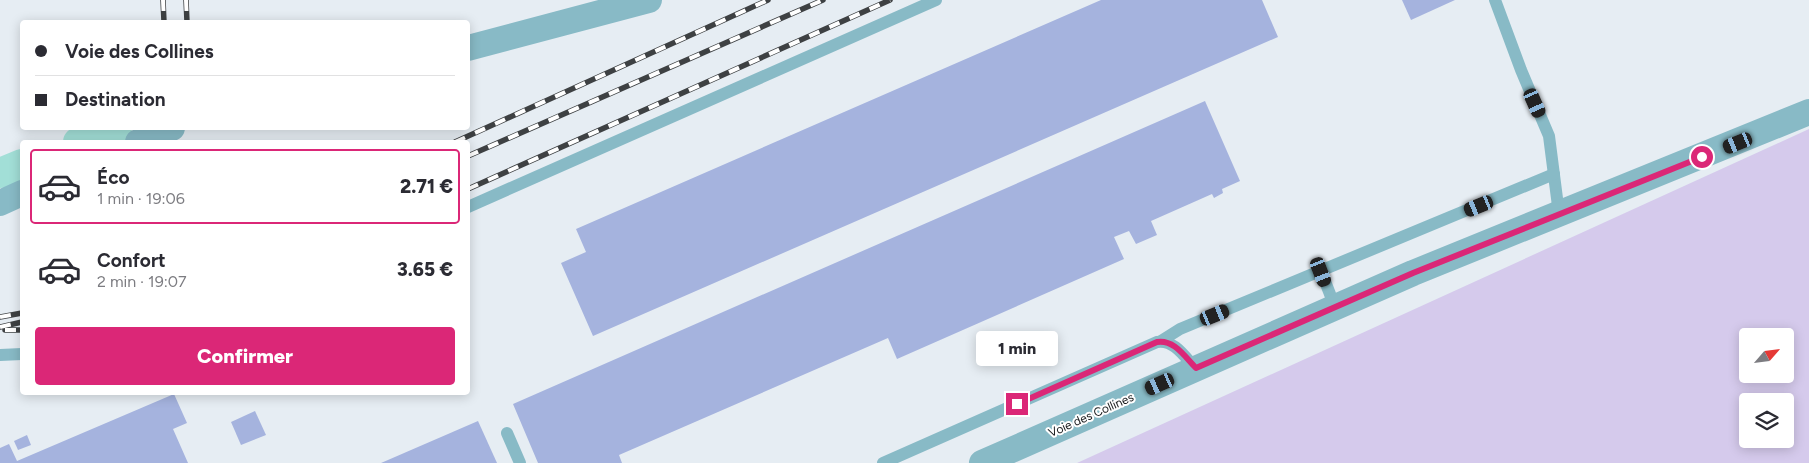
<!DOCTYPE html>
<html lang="fr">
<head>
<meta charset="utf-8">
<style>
  body { margin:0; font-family:Figtree,sans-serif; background:#f2f2f3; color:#2b2b33; height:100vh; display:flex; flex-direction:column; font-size:19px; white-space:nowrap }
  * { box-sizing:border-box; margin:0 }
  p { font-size:16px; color:#7c7c81 }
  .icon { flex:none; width:28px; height:28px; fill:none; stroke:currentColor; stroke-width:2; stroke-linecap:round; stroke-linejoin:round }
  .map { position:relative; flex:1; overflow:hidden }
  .side { position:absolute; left:20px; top:140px; width:450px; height:255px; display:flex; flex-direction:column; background:#fff; border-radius:5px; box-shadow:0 2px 12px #0003 }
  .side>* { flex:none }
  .hud { position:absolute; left:20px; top:20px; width:450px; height:110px; border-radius:5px; box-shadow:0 2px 12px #0003; display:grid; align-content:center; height:110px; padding:0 15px; background:#fff }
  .needle { width:32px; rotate:62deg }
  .fabs { position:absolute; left:1739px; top:328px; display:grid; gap:10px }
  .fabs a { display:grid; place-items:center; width:55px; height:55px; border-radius:5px; background:#fff; box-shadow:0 2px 12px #0003; font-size:25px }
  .end { position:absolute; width:22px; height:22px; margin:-11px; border:6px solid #db2777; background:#fff; box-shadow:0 0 0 2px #fff }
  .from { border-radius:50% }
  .bubble { position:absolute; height:35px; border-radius:5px; background:#fff; box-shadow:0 2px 12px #0003; font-size:16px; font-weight:800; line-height:35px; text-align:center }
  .car { position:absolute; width:15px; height:30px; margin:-15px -8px; border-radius:6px; box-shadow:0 0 4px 1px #0007; background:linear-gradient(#222 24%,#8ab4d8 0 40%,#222 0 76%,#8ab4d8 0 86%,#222 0) }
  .hud b { display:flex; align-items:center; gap:18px; height:48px; font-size:19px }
  .hud b+b { border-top:1px solid #e1e1e2 }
  .hud i { width:12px; height:12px; background:#2b2b33 }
  ul { padding:9px 0 0; list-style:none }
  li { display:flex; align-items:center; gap:15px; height:75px; margin:0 10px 8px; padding:0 5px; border:2px solid transparent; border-radius:5px }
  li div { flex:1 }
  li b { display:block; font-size:19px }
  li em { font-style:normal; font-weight:800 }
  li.active { border-color:#db2777 }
  li>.icon { width:45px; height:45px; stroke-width:1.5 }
  .action { display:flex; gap:10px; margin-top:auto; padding:10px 15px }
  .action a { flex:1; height:58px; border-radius:5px; background:#db2777; color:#fff; font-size:20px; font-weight:800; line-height:58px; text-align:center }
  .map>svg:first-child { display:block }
  .green { fill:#d5caec; fill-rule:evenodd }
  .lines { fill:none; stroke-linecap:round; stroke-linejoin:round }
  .canal { stroke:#a2dfd7; stroke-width:30 }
  .building { fill:#a5b3de }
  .lane { stroke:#88bac6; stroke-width:12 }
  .street { stroke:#88bac6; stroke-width:26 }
  .rail-casing { stroke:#3e4143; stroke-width:5.5 }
  .rail { stroke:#fff; stroke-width:4; stroke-dasharray:11; stroke-linecap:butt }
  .route { stroke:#db2777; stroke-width:6 }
  .labels { text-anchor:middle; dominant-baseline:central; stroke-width:4; stroke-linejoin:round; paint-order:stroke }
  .street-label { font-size:12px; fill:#17191b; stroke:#fff }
</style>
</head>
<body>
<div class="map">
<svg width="1809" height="463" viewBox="0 0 1809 463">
  <rect width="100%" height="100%" fill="#e6edf3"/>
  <!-- green -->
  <path class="green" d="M1809,129v334h-732zM1748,336h37v38h-37zM1748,401h37v38h-37z"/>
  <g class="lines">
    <!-- canal -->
    <g class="canal">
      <polyline points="78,142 117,128"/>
      <polyline points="0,173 22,164"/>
    </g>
  </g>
  <!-- building -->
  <g class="building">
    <polygon points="1101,0 1262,0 1278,37 593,336 561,263 586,252 576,229"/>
    <polygon points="1402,0 1455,0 1411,20"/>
    <polygon points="1205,101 1240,181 1222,189 1223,193 1214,198 1212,194 1151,221 1157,235 1136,244 1129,231 1114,237 1124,259 897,359 888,338 619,455 622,463 538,463 513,404"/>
    <polygon points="174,394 187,423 173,429 188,463 0,463 0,448 9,444 17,461"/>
    <polygon points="255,411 266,435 241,445 231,422"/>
    <polygon points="478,421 497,463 381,463"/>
    <polygon points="27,435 31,445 18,450 14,441"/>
  </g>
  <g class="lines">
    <!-- lane -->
    <g class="lane">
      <polyline points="1495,0 1521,70 1549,136 1559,214"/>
      <polyline points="468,207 936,0"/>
      <polyline points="1321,271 1335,307"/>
      <polyline points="1161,341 1180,329 1554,174"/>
      <polyline points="0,355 22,354"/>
      <polyline points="507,433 520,463"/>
      <path d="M883,463l274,-121c17,-3 28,15 39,27"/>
    </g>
    <!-- street -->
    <g class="street">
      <polyline points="468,48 649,0"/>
      <polyline points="138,142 172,128"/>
      <polyline points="0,203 22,193"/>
      <polyline points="982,463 1413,273 1809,112"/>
    </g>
    <defs>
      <g id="rail">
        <polyline points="163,0 164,22"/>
        <polyline points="186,0 187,22"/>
        <polyline points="455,142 768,0"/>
        <polyline points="468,156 823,0"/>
        <polyline points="468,189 890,0"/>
        <polyline points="0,317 22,313"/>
        <polyline points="0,327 22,322"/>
        <polyline points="5,330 22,330"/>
      </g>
    </defs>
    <!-- rail casing -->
    <use href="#rail" class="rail-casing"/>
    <!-- rail -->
    <use href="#rail" class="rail"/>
  </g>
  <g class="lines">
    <!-- route -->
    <path class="route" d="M1017,404l140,-62c17,-3 28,15 39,26l217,-95 289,-116"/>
  </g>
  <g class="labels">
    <!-- street labels -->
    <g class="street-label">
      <text transform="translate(1091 415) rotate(-24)">Voie des Collines</text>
    </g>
  </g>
</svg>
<div class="fabs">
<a><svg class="needle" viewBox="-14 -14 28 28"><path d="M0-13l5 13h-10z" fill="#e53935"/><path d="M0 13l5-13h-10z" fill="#7c7c81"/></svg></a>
<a><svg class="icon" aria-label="layers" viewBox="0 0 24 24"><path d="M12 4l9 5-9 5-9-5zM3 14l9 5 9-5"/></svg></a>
</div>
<i class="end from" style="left:1702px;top:157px"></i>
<i class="end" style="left:1017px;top:404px"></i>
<div class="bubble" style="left:976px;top:331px;width:82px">1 min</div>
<i class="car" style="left:1535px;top:103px;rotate:156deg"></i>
<i class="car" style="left:1738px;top:143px;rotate:248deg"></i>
<i class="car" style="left:1479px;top:206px;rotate:248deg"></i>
<i class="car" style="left:1321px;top:272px;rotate:159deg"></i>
<i class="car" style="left:1215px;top:315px;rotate:68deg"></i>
<i class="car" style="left:1160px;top:384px;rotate:246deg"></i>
<div class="hud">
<b><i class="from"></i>Voie des Collines</b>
<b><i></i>Destination</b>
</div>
<section class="side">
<ul>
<li class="active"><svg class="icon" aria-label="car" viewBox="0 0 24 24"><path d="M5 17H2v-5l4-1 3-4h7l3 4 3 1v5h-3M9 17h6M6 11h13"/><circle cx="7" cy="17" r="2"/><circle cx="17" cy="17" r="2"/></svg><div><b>Éco</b><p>1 min · 19:06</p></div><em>2.71 €</em></li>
<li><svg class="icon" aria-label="car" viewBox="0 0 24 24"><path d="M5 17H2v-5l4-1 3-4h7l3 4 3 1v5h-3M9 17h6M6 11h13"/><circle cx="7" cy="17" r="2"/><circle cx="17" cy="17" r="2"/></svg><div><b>Confort</b><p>2 min · 19:07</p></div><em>3.65 €</em></li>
</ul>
<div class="action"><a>Confirmer</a></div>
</section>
</div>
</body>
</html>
